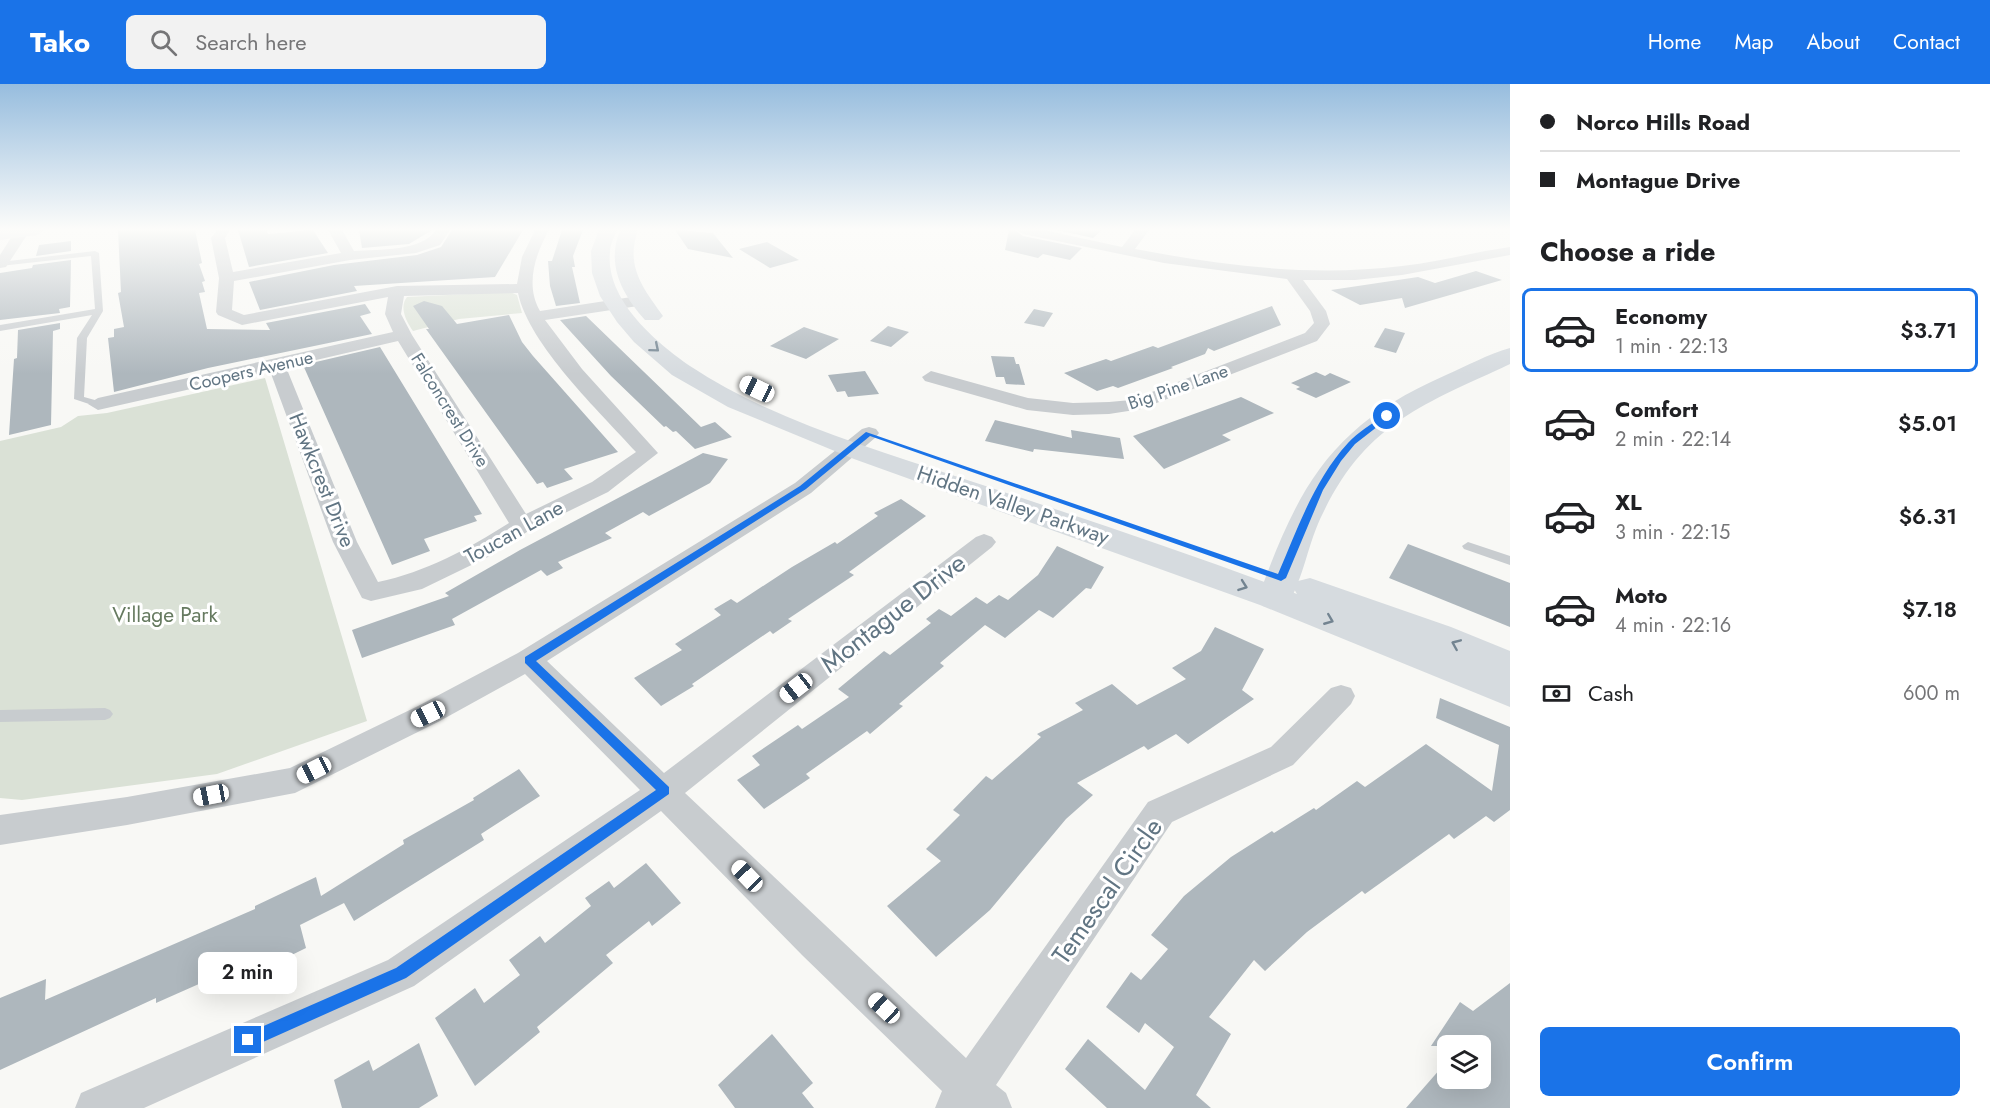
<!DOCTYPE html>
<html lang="en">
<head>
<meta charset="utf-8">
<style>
  body { margin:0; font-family:Jost,sans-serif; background:#f2f2f2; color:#202124; height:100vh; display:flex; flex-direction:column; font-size:22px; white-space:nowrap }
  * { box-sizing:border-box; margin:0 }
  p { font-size:20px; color:#757577 }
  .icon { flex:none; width:33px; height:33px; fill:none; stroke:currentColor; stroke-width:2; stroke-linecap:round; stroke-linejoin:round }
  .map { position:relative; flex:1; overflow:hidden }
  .sheet { display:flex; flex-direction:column; background:#fff; width:480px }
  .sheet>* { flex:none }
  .top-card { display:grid; align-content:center; height:132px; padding:0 30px; background:#fff }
  .tools { position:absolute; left:1437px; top:951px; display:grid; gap:12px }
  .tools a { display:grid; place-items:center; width:54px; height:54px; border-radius:9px; background:#fff; box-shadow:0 6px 24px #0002; font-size:30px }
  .end { position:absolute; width:27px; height:27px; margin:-14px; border:8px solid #1a73e8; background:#fff; box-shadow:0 0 0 3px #fff }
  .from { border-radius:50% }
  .bubble { position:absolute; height:42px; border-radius:9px; background:#fff; box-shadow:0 6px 24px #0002; font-size:20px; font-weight:600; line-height:42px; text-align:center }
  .car { position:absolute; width:18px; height:36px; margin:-18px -9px; border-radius:8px; box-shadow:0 0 4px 2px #0007; background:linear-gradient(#fff 24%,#345 0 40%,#fff 0 76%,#345 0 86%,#fff 0) }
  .top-card b { display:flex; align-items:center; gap:21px; height:57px; font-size:22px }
  .top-card b+b { border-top:2px solid #e0e0e0 }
  .top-card i { width:15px; height:15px; background:#202124 }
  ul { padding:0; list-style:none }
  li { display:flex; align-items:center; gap:18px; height:84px; margin:0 12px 9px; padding:0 18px; border:3px solid transparent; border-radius:9px }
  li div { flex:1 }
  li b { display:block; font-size:22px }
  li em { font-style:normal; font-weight:600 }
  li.selected { border-color:#1a73e8 }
  li>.icon { width:54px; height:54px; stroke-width:1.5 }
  h2 { padding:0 30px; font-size:27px; line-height:72px }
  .pay { display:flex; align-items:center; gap:15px; height:66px; padding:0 30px; font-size:22px }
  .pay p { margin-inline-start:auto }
  .button { display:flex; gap:12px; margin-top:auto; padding:12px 30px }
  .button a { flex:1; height:69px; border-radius:9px; background:#1a73e8; color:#fff; font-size:24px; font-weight:600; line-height:69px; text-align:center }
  header { display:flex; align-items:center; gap:36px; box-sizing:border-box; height:84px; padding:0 30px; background:#1a73e8; color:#fff }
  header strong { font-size:28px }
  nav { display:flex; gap:33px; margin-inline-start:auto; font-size:21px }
  .search { width:420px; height:54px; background:#f2f2f2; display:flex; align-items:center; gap:15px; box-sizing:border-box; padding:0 21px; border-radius:9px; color:#757577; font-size:22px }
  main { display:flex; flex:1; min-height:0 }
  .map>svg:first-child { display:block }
  .green { fill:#dae1d6 }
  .building { fill:#aeb7bd }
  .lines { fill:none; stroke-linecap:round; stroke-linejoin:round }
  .lane { fill:#c8cccf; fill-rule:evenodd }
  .street { fill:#c8cccf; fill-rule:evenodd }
  .secondary { fill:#d6dbdf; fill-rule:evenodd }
  .primary { fill:#d6dbdf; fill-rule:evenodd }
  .oneway { stroke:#738491 }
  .route { fill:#1a73e8 }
  .labels { text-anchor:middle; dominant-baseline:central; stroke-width:6; stroke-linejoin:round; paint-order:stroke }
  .far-street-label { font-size:18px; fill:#617583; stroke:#fff }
  .street-label { font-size:21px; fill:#617583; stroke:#fff }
  .park-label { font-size:21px; fill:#667a60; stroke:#fff }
  .near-street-label { font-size:26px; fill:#617583; stroke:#fff }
</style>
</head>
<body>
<header>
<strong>Tako</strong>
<div class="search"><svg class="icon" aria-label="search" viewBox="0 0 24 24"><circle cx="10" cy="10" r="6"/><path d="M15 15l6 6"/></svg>Search here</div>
<nav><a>Home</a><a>Map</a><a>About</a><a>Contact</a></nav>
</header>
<main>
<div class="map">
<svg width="1510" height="1024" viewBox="0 0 1510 1024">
  <rect width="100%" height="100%" fill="#f8f8f5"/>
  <!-- green -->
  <g class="green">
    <path d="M510,208l7,3 5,18 -63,6 -46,12c-7,-10 -14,-24 -6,-34z"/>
    <polygon points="265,294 367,637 217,690 22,716 0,714 0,357 61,343 78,332 107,329"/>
  </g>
  <!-- building -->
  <g class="building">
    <polygon points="118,146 195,146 202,179 199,180 205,197 202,198 205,208 199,209 207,245 270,246 266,239 365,220 371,229 360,232 372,250 208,284 114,308 108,254 114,253 114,245 124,243 118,209 121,208"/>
    <polygon points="238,146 266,146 268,150 313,146 328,169 249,183"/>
    <polygon points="359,146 432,146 409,160 362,164"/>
    <polygon points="452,146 523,146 495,193 354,202 357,207 260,226 249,198 334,181 417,171 441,163"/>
    <polygon points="562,146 583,146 573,172 575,183 572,183 580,219 556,222 550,202 548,177 552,177"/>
    <polygon points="675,146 713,149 733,174 688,165"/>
    <polygon points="1009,146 1015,146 1023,152 1082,164 1070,176 1043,170 1038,174 1005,166"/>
    <polygon points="1057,146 1102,146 1093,154"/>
    <polygon points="71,157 71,167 36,172 39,161"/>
    <polygon points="767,158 799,176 770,184 739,165"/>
    <polygon points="71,176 70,223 59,225 60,229 0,236 0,189 32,184 33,181"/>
    <polygon points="1476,187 1502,196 1405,224 1402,214 1360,221 1331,206 1418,193 1435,199"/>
    <polygon points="424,217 442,222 457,240 509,231 522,258 533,272 618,368 564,385 573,395 547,404 543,398 537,400 426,245 429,245 413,222"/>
    <polygon points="1272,222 1281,241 1214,267 1208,264 1205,270 1171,283 1173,284 1118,304 1113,302 1097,307 1064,289 1106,275 1111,277 1153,262 1158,264"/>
    <polygon points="1034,225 1053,229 1044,243 1024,239"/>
    <polygon points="586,232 701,343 715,338 732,353 695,365 676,347 673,348 666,342 664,343 611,292 560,236"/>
    <polygon points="60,239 60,245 53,247 51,341 9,351 14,275 17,274 18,246"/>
    <polygon points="888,242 909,248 891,263 870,257"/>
    <polygon points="804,243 839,255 806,275 770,262"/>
    <polygon points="1385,244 1405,249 1396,269 1374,263"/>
    <polygon points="380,263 482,430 474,432 477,437 424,455 430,467 392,481 303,281"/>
    <polygon points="991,272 1014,273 1016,280 1019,280 1025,301 1006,300 1004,293 996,293"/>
    <polygon points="865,287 879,310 848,313 845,307 837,308 828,291"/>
    <polygon points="1316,288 1325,292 1330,289 1351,298 1316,314 1296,305 1300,303 1291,299"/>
    <polygon points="1241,313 1274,329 1222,351 1231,356 1164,385 1133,352"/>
    <polygon points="995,336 1072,354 1071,346 1120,354 1124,375 1034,365 1033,368 985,357"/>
    <polygon points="703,369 728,375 710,399 649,432 643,428 605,449 612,454 558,478 563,484 547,492 541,486 452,535 455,541 362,574 352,546 449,512 445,509 520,466"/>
    <polygon points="901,415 926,432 849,488 854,491 788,535 792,537 773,550 770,547 692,600 694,602 661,622 634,594 682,566 675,560 721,531 714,525 731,515 737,519 792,483 835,458 837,460 878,432 874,429"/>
    <polygon points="1408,460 1510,499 1510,543 1389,494"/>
    <polygon points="1057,462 1104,483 1091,505 1086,504 1053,534 1039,526 1005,554 985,541 940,579 944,582 899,620 903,622 870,650 867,647 806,690 810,694 764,725 737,696 760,681 752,672 798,641 802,645 849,613 838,605 884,567 890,571 931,539 926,535 939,525 951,532 976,513 987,520 999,511 1008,516 1038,491"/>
    <polygon points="1215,543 1264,565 1242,606 1254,615 1188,660 1176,650 1148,666 1144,662 1077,699 1093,711 1066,735 990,826 936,873 887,822 941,777 926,765 960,731 953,726 986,692 992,696 1041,653 1037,650 1083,626 1075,619 1112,600 1137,621 1186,595 1172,584 1201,567"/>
    <polygon points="1440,614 1510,643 1510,726 1494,738 1486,732 1454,755 1449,750 1365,810 1362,807 1307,848 1265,887 1254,876 1209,933 1231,950 1196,1011 1211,1024 1107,1024 1065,985 1088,955 1145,1006 1174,963 1145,939 1139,949 1106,923 1131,888 1141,896 1168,865 1151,851 1184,812 1231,773 1272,747 1274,749 1314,724 1316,726 1357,697 1365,703 1426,660 1492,707 1499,661 1436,634"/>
    <polygon points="519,685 540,712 481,750 484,756 354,837 344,819 300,841 306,864 255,889 253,876 156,919 156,914 0,986 0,914 46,895 45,916 255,825 255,822 316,793 321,812 404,760 403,756 474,716 473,714"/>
    <polygon points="646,779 681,819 652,842 649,837 606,871 613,879 537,943 540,948 475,1002 435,934 475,904 484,919 520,891 509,876 540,852 545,859 591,822 585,814 609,797 614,804"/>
    <polygon points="1510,899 1510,1024 1406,1024 1448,976 1448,994 1480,994 1480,962 1431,962 1460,918 1473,927"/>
    <polygon points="772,950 813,999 802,1009 814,1024 735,1024 718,1001"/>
    <polygon points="419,959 438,1012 419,1024 342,1024 334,996 369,976 373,987"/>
  </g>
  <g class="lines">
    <!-- lane -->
    <g class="lane">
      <polygon points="95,167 99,169 103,227 87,254 84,313 102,318 102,322 98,323 74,315 77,254 92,231 0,247 0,241 95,225 91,172 0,182 0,178"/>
      <polygon points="1468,458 1510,472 1510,481 1464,465 1462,462"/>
      <polygon points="105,624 110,626 113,630 110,634 105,636 0,638 0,626"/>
    </g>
    <!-- street -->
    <g class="street">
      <polygon points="16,146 29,148 6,183 0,184 0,171"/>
      <path d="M217,146h13l-5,8 8,34 108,-19 -13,-23h14l12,21c25,-2 67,1 82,-21h14l-10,15 -24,8 -66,7 -116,21 -2,29 12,5 153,-29 120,-2 5,-27 13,-27h14c-14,25 -24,55 -9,81l98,-15 8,5 -8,5 -93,14 37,49 76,84 -50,39 -78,38 -40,26 -68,33 -51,12 -9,-3 -29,-56 -63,-171 -172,39 -10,-6 10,-6 295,-66 -8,-18 3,-17 -146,28 -24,-10 -2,-3 3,-34 -8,-40zM518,209c11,52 82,119 118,159l-44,30 -66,32 -114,-179 -11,-21 3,-18zM398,257l111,182c-41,26 -83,49 -131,59l-21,-40 -71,-175z"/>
      <path d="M1017,146h27l78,17 13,-17h14l-14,19c89,17 177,28 267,17 37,-4 72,-14 108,-19v8l-108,20 -47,5h-52l23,31 4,13 -13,17 -176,68 -32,5 -36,1 -46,-5 -102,-29 -3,-4 9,-6 97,27 45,5 36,-1 22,-2 174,-67 9,-10 -4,-12 -23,-32 -123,-16 -141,-29z"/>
      <polygon points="869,343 876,345 879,349 876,353 811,409 547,577 664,689 976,453 984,450 992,453 996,458 992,463 685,709 966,974 1148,718 1271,663 1331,604 1341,601 1351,604 1355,612 1351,620 1293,681 1172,738 996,1001 1006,1009 1012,1024 935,1024 942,1007 802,871 661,727 414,902 144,1024 75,1024 81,1009 388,876 640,706 525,590 438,638 295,709 127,741 0,761 0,731 127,713 290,684 418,622 518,569 795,399 862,345"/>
    </g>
    <!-- secondary -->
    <g class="secondary">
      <polygon points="0,146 45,146 37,151 0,156"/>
      <path d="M1510,264v16c-85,40 -143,58 -187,149 -15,29 -19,65 -36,93l-12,3 -12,-3 -5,-8c41,-114 74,-173 188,-223 21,-9 42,-21 64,-27z"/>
    </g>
    <!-- primary -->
    <g class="primary">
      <path d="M599,146h18c-3,7 -7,15 -7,22 -5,47 45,90 80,114 80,53 178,81 268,111 113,37 227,75 339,117l-3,-5 4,-8 12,-3 141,49 59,24v56l-250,-102 -406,-146 -126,-52 -56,-32 -38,-33 -17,-20 -17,-26 -8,-23 -1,-22z"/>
      <path d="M620,146h18c-13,36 5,58 25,86l-4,4h-14c-23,-26 -39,-55 -25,-90z"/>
    </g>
  </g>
  <!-- one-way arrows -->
  <defs><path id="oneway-chevron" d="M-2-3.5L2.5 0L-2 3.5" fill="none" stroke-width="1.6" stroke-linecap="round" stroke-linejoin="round" transform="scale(1.5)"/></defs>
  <g class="oneway">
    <use href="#oneway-chevron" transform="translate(655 264) rotate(40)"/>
    <use href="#oneway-chevron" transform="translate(1243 502) rotate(20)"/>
    <use href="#oneway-chevron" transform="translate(1329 536) rotate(22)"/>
    <use href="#oneway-chevron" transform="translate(1456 560) rotate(-157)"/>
  </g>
  <!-- sky -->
  <linearGradient id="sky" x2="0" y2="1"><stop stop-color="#97bdde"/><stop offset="0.5" stop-color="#fcfcfa"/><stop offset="1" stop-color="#fcfcfa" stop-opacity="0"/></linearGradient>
  <rect width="1510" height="290" fill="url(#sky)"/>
  <!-- route -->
  <path class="route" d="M1384,331l7,1 -36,28 -14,17 -18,29 -37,88 -5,3 -411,-145 -64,53 -270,172 133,126v7l-263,184 -152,68 -6,2 -5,-2 -2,-6 2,-5 153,-67 260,-178 -131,-127v-6l275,-171 66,-54 412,142c20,-46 36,-94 70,-131 10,-11 24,-19 36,-28z"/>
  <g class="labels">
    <!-- far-street labels -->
    <g class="far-street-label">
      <text transform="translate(251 287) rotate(-13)">Coopers Avenue</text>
      <text transform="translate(1178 303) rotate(-19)">Big Pine Lane</text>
      <text transform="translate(450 326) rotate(58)">Falconcrest Drive</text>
    </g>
    <!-- street labels -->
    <g class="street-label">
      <text transform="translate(322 396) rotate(68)">Hawkcrest Drive</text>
      <text transform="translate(1013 421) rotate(19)">Hidden Valley Parkway</text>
      <text transform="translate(514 448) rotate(-29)">Toucan Lane</text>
    </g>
    <!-- park labels -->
    <g class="park-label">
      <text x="165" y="531">Village Park</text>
    </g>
    <!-- near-street labels -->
    <g class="near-street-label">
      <text transform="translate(893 529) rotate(-38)">Montague Drive</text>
      <text transform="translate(1107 807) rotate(-55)">Temescal Circle</text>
    </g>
  </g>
</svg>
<div class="tools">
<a><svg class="icon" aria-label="layers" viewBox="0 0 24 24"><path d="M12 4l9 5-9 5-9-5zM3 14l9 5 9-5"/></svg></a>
</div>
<i class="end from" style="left:1387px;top:332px"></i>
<i class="end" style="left:248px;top:956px"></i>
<div class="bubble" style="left:198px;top:868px;width:99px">2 min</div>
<i class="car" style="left:757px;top:305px;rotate:295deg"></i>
<i class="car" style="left:796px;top:604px;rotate:232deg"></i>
<i class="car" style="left:428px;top:630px;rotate:244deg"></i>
<i class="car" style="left:314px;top:686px;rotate:243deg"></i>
<i class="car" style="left:211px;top:711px;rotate:259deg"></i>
<i class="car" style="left:747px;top:792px;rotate:316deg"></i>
<i class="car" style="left:884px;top:924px;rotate:313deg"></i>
</div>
<section class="sheet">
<div class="top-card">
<b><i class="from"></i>Norco Hills Road</b>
<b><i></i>Montague Drive</b>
</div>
<h2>Choose a ride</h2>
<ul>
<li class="selected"><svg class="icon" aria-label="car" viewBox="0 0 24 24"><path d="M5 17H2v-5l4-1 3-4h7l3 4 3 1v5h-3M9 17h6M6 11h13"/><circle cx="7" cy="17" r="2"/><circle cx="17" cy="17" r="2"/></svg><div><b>Economy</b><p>1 min · 22:13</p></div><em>$3.71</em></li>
<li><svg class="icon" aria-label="car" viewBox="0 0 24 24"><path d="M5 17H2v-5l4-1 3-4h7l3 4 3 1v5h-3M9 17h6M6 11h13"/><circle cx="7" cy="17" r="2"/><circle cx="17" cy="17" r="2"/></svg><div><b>Comfort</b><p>2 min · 22:14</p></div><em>$5.01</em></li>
<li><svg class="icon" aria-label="car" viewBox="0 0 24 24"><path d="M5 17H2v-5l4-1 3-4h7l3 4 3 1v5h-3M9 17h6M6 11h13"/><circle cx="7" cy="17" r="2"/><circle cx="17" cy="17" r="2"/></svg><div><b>XL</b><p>3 min · 22:15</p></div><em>$6.31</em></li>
<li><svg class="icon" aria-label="car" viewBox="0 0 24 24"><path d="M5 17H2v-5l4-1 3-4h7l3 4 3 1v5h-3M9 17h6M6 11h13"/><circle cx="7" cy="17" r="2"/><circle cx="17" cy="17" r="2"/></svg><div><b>Moto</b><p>4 min · 22:16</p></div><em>$7.18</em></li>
</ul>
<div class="pay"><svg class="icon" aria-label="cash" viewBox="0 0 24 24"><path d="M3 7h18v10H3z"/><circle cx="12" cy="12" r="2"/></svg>Cash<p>600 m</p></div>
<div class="button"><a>Confirm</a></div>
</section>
</main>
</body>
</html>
